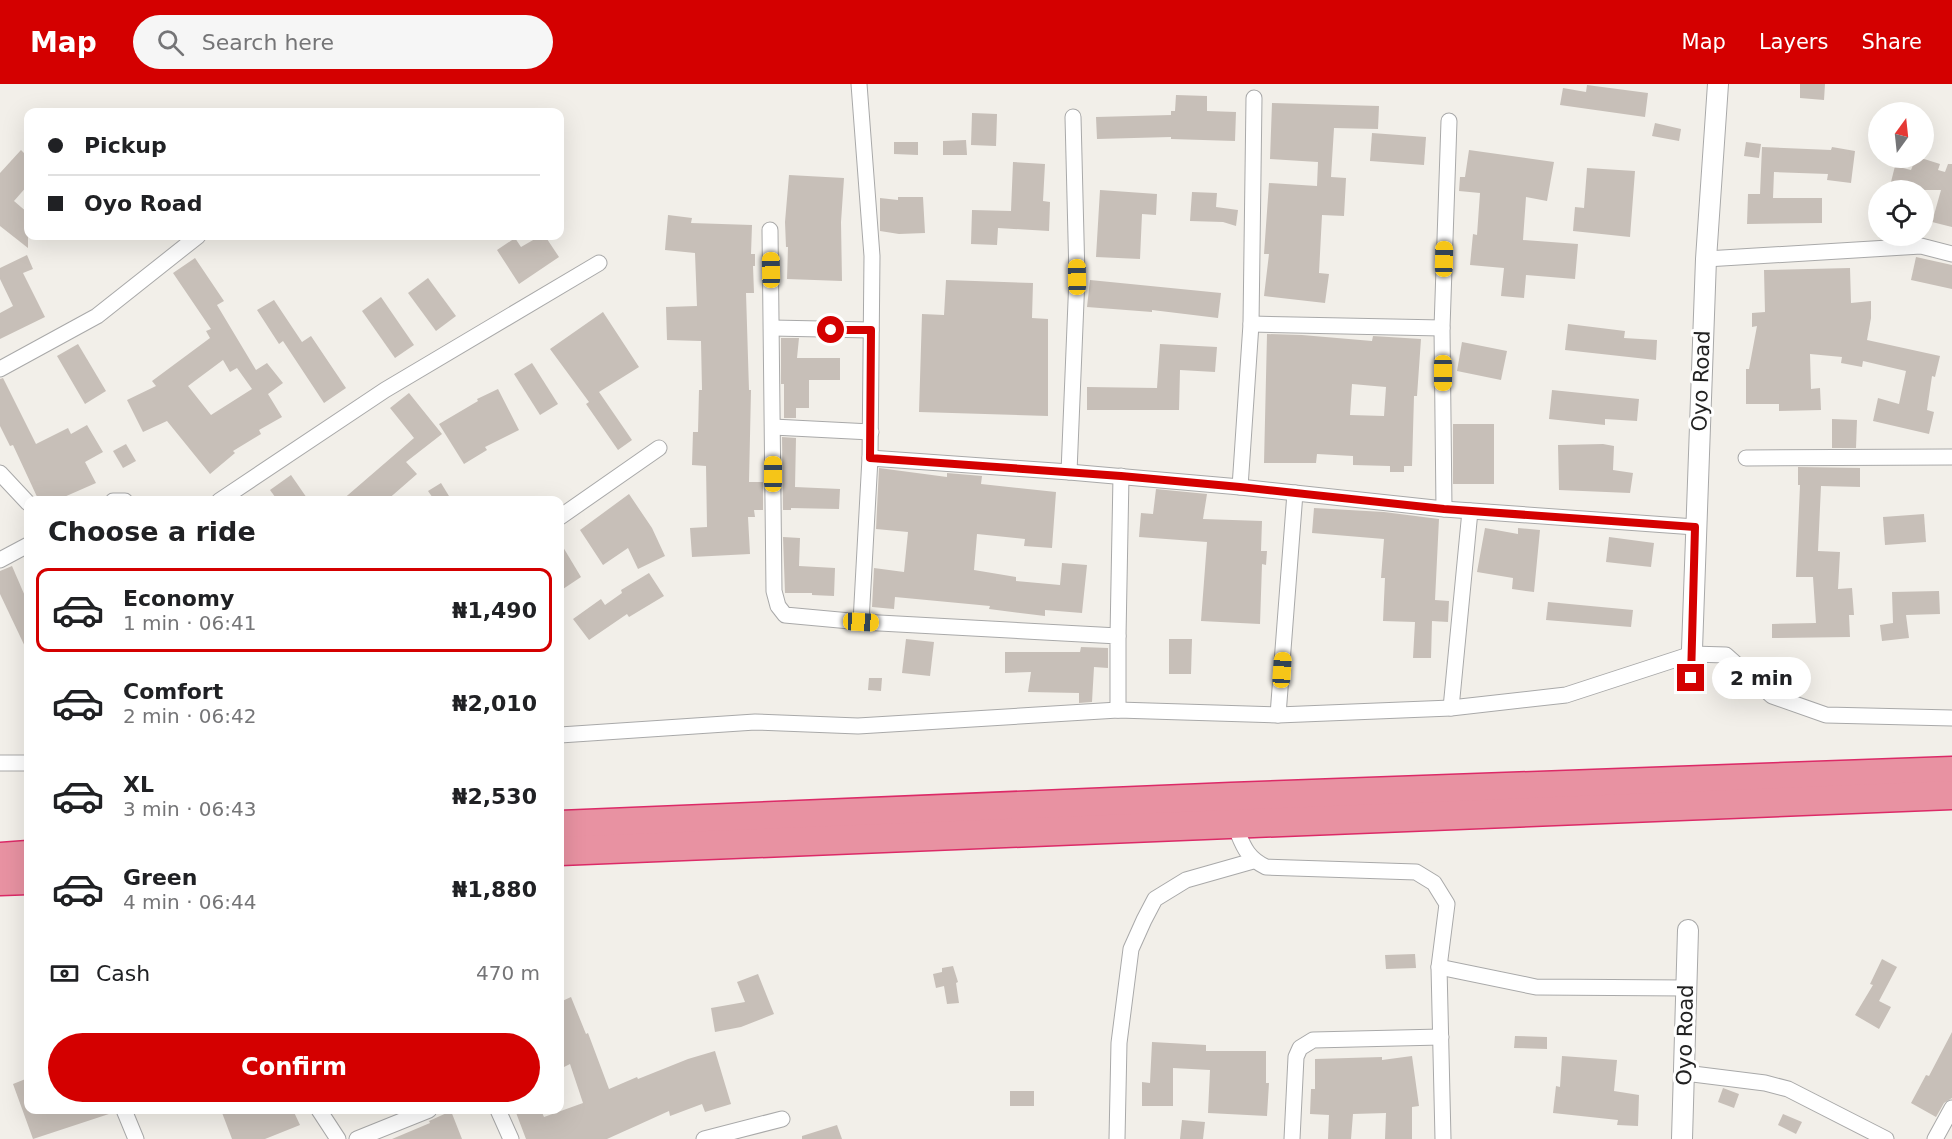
<!DOCTYPE html>
<html lang="en">
<head>
<meta charset="utf-8">
<style>
  body { margin:0; font-family:"DejaVu Sans",sans-serif; background:#f6f6f6; color:#202124; height:100vh; display:flex; flex-direction:column; font-size:22px; white-space:nowrap }
  * { box-sizing:border-box; margin:0 }
  p { font-size:20px; color:#757577 }
  .icon { flex:none; width:33px; height:33px; fill:none; stroke:currentColor; stroke-width:2; stroke-linecap:round; stroke-linejoin:round }
  .map { position:relative; flex:1; overflow:hidden }
  .panel { position:absolute; left:24px; top:412px; width:540px; height:618px; display:flex; flex-direction:column; background:#fff; border-radius:12px; box-shadow:0 6px 24px #0002 }
  .panel>* { flex:none }
  .banner { position:absolute; left:24px; top:24px; width:540px; height:132px; border-radius:12px; box-shadow:0 6px 24px #0002; display:grid; align-content:center; height:132px; padding:0 24px; background:#fff }
  .needle { width:39px; rotate:15deg }
  .controls { position:absolute; left:1868px; top:18px; display:grid; gap:12px }
  .controls a { display:grid; place-items:center; width:66px; height:66px; border-radius:50%; background:#fff; box-shadow:0 6px 24px #0002; font-size:30px }
  .end { position:absolute; width:27px; height:27px; margin:-14px; border:8px solid #d40000; background:#fff; box-shadow:0 0 0 3px #fff }
  .from { border-radius:50% }
  .bubble { position:absolute; height:42px; border-radius:21px; background:#fff; box-shadow:0 6px 24px #0002; font-size:20px; font-weight:700; line-height:42px; text-align:center }
  .car { position:absolute; width:18px; height:36px; margin:-18px -9px; border-radius:8px; box-shadow:0 0 4px 2px #0007; background:linear-gradient(#f5c518 24%,#345 0 40%,#f5c518 0 76%,#345 0 86%,#f5c518 0) }
  .banner b { display:flex; align-items:center; gap:21px; height:57px; font-size:22px }
  .banner b+b { border-top:2px solid #e0e0e0 }
  .banner i { width:15px; height:15px; background:#202124 }
  ul { padding:0; list-style:none }
  li { display:flex; align-items:center; gap:18px; height:84px; margin:0 12px 9px; padding:0 12px; border:3px solid transparent; border-radius:12px }
  li div { flex:1 }
  li b { display:block; font-size:22px }
  li em { font-style:normal; font-weight:700 }
  li.current { border-color:#d40000 }
  li>.icon { width:54px; height:54px; stroke-width:1.5 }
  h2 { padding:0 24px; font-size:27px; line-height:72px }
  .pay { display:flex; align-items:center; gap:15px; height:66px; padding:0 24px; font-size:22px }
  .pay p { margin-inline-start:auto }
  .primary-button { display:flex; gap:12px; margin-top:auto; padding:12px 24px }
  .primary-button a { flex:1; height:69px; border-radius:36px; background:#d40000; color:#fff; font-size:24px; font-weight:700; line-height:69px; text-align:center }
  header { display:flex; align-items:center; gap:36px; box-sizing:border-box; height:84px; padding:0 30px; background:#d40000; color:#fff }
  header strong { font-size:28px }
  nav { display:flex; gap:33px; margin-inline-start:auto; font-size:21px }
  .search { width:420px; height:54px; background:#f6f6f6; display:flex; align-items:center; gap:15px; box-sizing:border-box; padding:0 21px; border-radius:33px; color:#757577; font-size:22px }
  .map>svg:first-child { display:block }
  .building { fill:#c7bfb8; fill-rule:evenodd }
  .lines { fill:none; stroke-linecap:round; stroke-linejoin:round }
  .minor-casing { stroke:#a9a9a9; stroke-width:17 }
  .tertiary-casing { stroke:#a9a9a9; stroke-width:22 }
  .motorway-casing { stroke:#dc2a67; stroke-width:31 }
  .minor { stroke:#fff; stroke-width:15 }
  .tertiary { stroke:#fff; stroke-width:20 }
  .motorway { stroke:#e892a2; stroke-width:28 }
  .route { stroke:#d40000; stroke-width:8 }
  .labels { text-anchor:middle; dominant-baseline:central; stroke-width:6; stroke-linejoin:round; paint-order:stroke }
  .street-label { font-size:21px; fill:#222; stroke:#fff }
</style>
</head>
<body>
<header>
<strong>Map</strong>
<div class="search"><svg class="icon" aria-label="search" viewBox="0 0 24 24"><circle cx="10" cy="10" r="6"/><path d="M15 15l6 6"/></svg>Search here</div>
<nav><a>Map</a><a>Layers</a><a>Share</a></nav>
</header>
<div class="map">
<svg width="1952" height="1055" viewBox="0 0 1952 1055">
  <rect width="100%" height="100%" fill="#f2efe9"/>
  <!-- building -->
  <g class="building">
    <polygon points="1800,0 1825,0 1824,16 1800,14"/>
    <polygon points="1587,1 1648,9 1645,33 1560,21 1563,4 1586,8"/>
    <polygon points="1176,11 1207,12 1207,27 1236,28 1235,57 1171,55 1171,53 1097,55 1096,33 1171,31 1171,27 1175,27"/>
    <polygon points="1272,19 1379,22 1378,45 1334,44 1331,93 1346,94 1344,132 1322,131 1319,189 1329,190 1325,219 1264,212 1269,170 1264,170 1269,99 1317,102 1318,78 1270,75"/>
    <polygon points="972,29 997,30 996,62 971,61"/>
    <polygon points="1655,39 1681,45 1679,57 1652,52"/>
    <polygon points="1372,49 1426,53 1424,81 1370,77"/>
    <polygon points="966,56 967,71 943,71 943,57"/>
    <polygon points="894,58 918,58 918,71 894,70"/>
    <polygon points="1746,58 1761,60 1759,74 1744,72"/>
    <polygon points="1762,63 1831,66 1832,63 1855,67 1851,99 1827,96 1828,90 1774,88 1773,114 1822,114 1822,139 1747,140 1748,110 1760,110"/>
    <polygon points="21,66 28,73 28,101 14,117 28,129 28,164 0,142 0,89"/>
    <polygon points="1469,66 1554,78 1547,117 1526,113 1523,156 1578,160 1575,195 1526,191 1524,214 1501,212 1504,184 1470,181 1473,150 1477,151 1480,109 1459,107 1460,93 1465,93"/>
    <polygon points="1916,74 1921,74 1940,80 1938,86 1945,88 1948,80 1952,80 1952,143 1932,138 1941,106 1889,106 1895,82 1911,86"/>
    <polygon points="1013,78 1045,80 1043,117 1050,118 1049,147 998,144 997,161 971,160 972,126 1011,127"/>
    <polygon points="1587,84 1635,87 1630,153 1573,147 1575,123 1584,124"/>
    <polygon points="789,91 844,94 841,138 842,197 787,195 788,163 786,163 785,138"/>
    <polygon points="1100,106 1157,110 1156,131 1142,130 1140,175 1096,173"/>
    <polygon points="1192,108 1217,109 1216,123 1238,126 1236,142 1223,138 1190,137"/>
    <polygon points="898,113 923,113 925,149 899,150 880,147 880,114 898,116"/>
    <polygon points="668,131 692,134 691,139 752,141 751,170 755,170 755,182 753,182 754,209 746,209 749,306 751,306 749,398 763,398 763,426 754,426 755,433 748,433 750,470 692,473 690,444 707,443 706,382 692,381 693,348 698,348 699,306 702,306 701,257 667,256 666,223 697,222 695,169 665,166"/>
    <polygon points="540,152 545,152 559,173 519,200 497,166 515,154 521,163"/>
    <polygon points="27,171 33,185 23,189 45,233 0,255 0,229 13,222 0,195 0,184"/>
    <polygon points="1916,173 1952,181 1952,205 1911,196"/>
    <path d="M195,174l29,43 -7,4 39,65 11,-7 16,20 -15,11 14,23 -23,13 2,4 -28,17 2,2 -25,21 -43,-53 -24,11 -16,-32 29,-14 -4,-5 58,-43 -4,-7 5,-2 -38,-56zM223,276l7,12 7,-4 15,21 -41,26 -23,-29z"/>
    <polygon points="1850,184 1851,219 1871,217 1871,234 1867,256 1940,272 1935,293 1932,292 1927,326 1934,328 1929,350 1873,337 1878,314 1899,320 1906,287 1863,277 1862,283 1841,279 1842,273 1810,270 1811,305 1820,304 1821,326 1779,327 1779,320 1746,320 1746,285 1749,285 1757,242 1752,243 1752,229 1765,228 1764,186"/>
    <polygon points="428,194 456,232 436,247 408,209"/>
    <polygon points="946,196 1033,199 1032,234 1048,235 1048,332 919,328 922,230 944,231"/>
    <polygon points="1090,196 1221,209 1218,234 1152,226 1152,228 1087,223"/>
    <polygon points="381,213 414,261 395,274 362,227"/>
    <polygon points="274,216 302,258 311,252 346,304 324,319 283,257 279,260 257,226"/>
    <polygon points="603,228 639,283 599,308 632,356 618,366 586,320 589,318 550,265"/>
    <polygon points="1568,240 1625,247 1624,254 1657,256 1656,276 1565,266"/>
    <path d="M1267,250l35,1 70,6 1,-5 48,3 -4,57h-3l-2,70h-8v6h-14v-6l-37,-1v-9l-36,-2 -1,9h-52zM1352,300l34,3 -2,29 -34,-1z"/>
    <polygon points="781,254 799,254 797,274 840,274 840,296 809,296 809,324 796,324 796,334 784,334 784,300 781,300"/>
    <polygon points="1462,258 1507,267 1501,296 1457,287"/>
    <polygon points="78,260 106,307 85,320 57,272"/>
    <polygon points="1160,260 1217,263 1215,288 1180,286 1179,326 1087,326 1087,303 1157,304"/>
    <polygon points="532,279 558,320 540,331 514,290"/>
    <polygon points="3,294 36,360 68,344 71,350 87,341 103,368 85,378 96,399 55,417 39,417 13,361 10,362 0,342 0,295"/>
    <polygon points="498,305 519,346 485,363 487,366 464,380 439,340 478,317 477,315"/>
    <polygon points="1552,306 1639,315 1637,337 1605,335 1605,341 1549,335"/>
    <polygon points="409,309 442,350 406,378 417,390 386,417 341,417 414,354 390,324"/>
    <polygon points="1832,335 1857,336 1856,364 1832,364"/>
    <rect x="1453" y="340" width="41" height="60"/>
    <polygon points="782,353 796,354 795,403 840,405 839,425 791,424 791,426 783,426"/>
    <polygon points="126,360 136,377 123,384 113,367"/>
    <polygon points="1603,360 1614,362 1613,386 1633,389 1630,409 1559,406 1558,361"/>
    <polygon points="1798,383 1860,384 1860,403 1821,402 1818,467 1840,468 1838,505 1852,504 1854,531 1849,531 1850,553 1772,554 1772,540 1816,539 1813,493 1796,493 1800,401 1798,401"/>
    <polygon points="879,384 947,393 947,389 982,392 981,400 1056,408 1052,464 1024,462 1025,455 977,450 974,486 1016,493 1016,497 1060,501 1062,479 1087,481 1082,529 1045,526 1045,532 989,525 990,522 895,513 894,525 872,523 874,484 904,488 908,448 876,445"/>
    <polygon points="291,391 309,417 278,417 270,406"/>
    <polygon points="441,399 452,417 435,417 428,407"/>
    <polygon points="1156,405 1207,410 1203,435 1262,437 1261,467 1267,467 1266,481 1262,480 1260,540 1201,537 1207,458 1139,453 1141,429 1153,430"/>
    <polygon points="629,410 652,444 665,472 638,485 628,464 603,481 580,446"/>
    <polygon points="1314,424 1384,428 1439,435 1435,516 1449,517 1448,538 1432,537 1431,574 1413,574 1415,538 1383,537 1385,494 1381,494 1384,455 1312,449"/>
    <polygon points="1924,430 1926,458 1885,461 1883,433"/>
    <polygon points="1485,444 1518,450 1518,444 1540,446 1534,508 1512,505 1513,494 1477,488"/>
    <polygon points="783,453 800,454 799,482 835,484 834,512 812,511 812,509 785,509"/>
    <polygon points="1609,453 1654,459 1651,483 1606,478"/>
    <polygon points="560,458 581,493 560,507"/>
    <polygon points="12,482 28,519 28,569 0,510 0,487"/>
    <polygon points="649,489 664,512 629,533 627,530 589,556 573,535 601,515 605,521 622,509 621,506"/>
    <polygon points="1939,507 1940,530 1906,531 1909,554 1882,557 1880,541 1893,539 1892,508"/>
    <polygon points="1548,518 1633,526 1631,543 1546,536"/>
    <polygon points="906,555 934,558 930,592 902,589"/>
    <polygon points="1169,555 1192,555 1191,590 1169,590"/>
    <polygon points="1081,563 1108,564 1108,584 1094,583 1092,618 1079,619 1079,609 1028,608 1031,588 1005,589 1005,568 1080,568"/>
    <polygon points="869,594 882,594 881,607 868,606"/>
    <polygon points="1415,870 1416,884 1386,885 1385,871"/>
    <polygon points="1882,875 1897,883 1879,917 1891,923 1879,945 1855,931 1873,901 1870,900"/>
    <polygon points="953,882 958,898 956,899 959,919 947,920 944,902 936,904 933,890 942,888 942,884"/>
    <polygon points="758,890 774,930 741,943 715,948 711,924 745,918 737,898"/>
    <polygon points="571,913 586,950 588,949 609,1005 637,993 638,995 688,975 715,967 731,1020 705,1028 702,1020 670,1032 669,1027 607,1055 526,1055 515,1026 541,1026 544,1033 583,1019 570,980 560,985 560,918"/>
    <polygon points="1952,948 1952,1014 1944,1019 1936,1033 1911,1019 1926,991 1929,992"/>
    <polygon points="1515,952 1547,953 1547,965 1514,964"/>
    <polygon points="1152,958 1206,961 1206,967 1266,967 1266,999 1269,999 1267,1032 1208,1029 1210,986 1173,984 1173,1022 1142,1022 1142,998 1150,999"/>
    <polygon points="1412,972 1419,1022 1412,1023 1412,1055 1385,1055 1386,1029 1353,1030 1351,1055 1328,1055 1329,1031 1310,1030 1311,1005 1315,1005 1315,975 1382,973 1382,976"/>
    <polygon points="1562,972 1617,976 1614,1007 1639,1011 1638,1042 1617,1041 1618,1036 1553,1029 1556,1002 1560,1003"/>
    <polygon points="28,994 28,1026 114,1026 115,1028 33,1055 13,1000"/>
    <polygon points="1723,1004 1739,1010 1734,1024 1718,1018"/>
    <rect x="1010" y="1007" width="24" height="15"/>
    <polygon points="221,1026 293,1026 300,1041 265,1055 232,1055"/>
    <polygon points="451,1027 462,1055 392,1055 430,1039 429,1037"/>
    <polygon points="1783,1030 1802,1038 1796,1050 1778,1041"/>
    <polygon points="1182,1036 1205,1038 1203,1055 1180,1055"/>
    <polygon points="837,1041 842,1055 802,1055 802,1052"/>
  </g>
  <g class="lines">
    <defs>
      <g id="minor">
        <polyline points="859,0 872,172 870,374 861,538"/>
        <polyline points="770,146 774,507 778,522 785,531 861,538 1118,552 1118,626"/>
        <polyline points="1706,175 1921,162 1952,170"/>
        <polyline points="1251,240 1442,244"/>
        <polyline points="772,244 871,246"/>
        <polyline points="0,285 97,232 198,152"/>
        <polyline points="773,343 871,348"/>
        <polyline points="870,374 1069,388 1240,403 1444,425 1695,443"/>
        <polyline points="1746,374 1952,373"/>
        <polyline points="1069,388 1077,193 1073,33"/>
        <polyline points="0,389 28,419"/>
        <polyline points="1240,403 1251,240 1254,14"/>
        <polyline points="113,417 125,417"/>
        <polyline points="219,417 385,306 599,179"/>
        <polyline points="1444,425 1442,244 1449,37"/>
        <polyline points="560,433 659,364"/>
        <polyline points="0,476 28,461"/>
        <polyline points="1118,552 1121,392"/>
        <polyline points="1451,624 1470,427"/>
        <polyline points="1278,631 1295,409"/>
        <polyline points="560,651 755,638 858,642 1118,626 1278,631 1451,624 1566,611 1692,570 1726,571 1772,612 1826,631 1952,634"/>
        <polyline points="0,679 28,679"/>
        <path d="M1234,740c9,20 11,33 32,43l150,5 18,11 13,21 -8,63 4,172"/>
        <polyline points="1439,883 1536,903 1686,904"/>
        <polyline points="1685,989 1765,999 1788,1005 1886,1055"/>
        <polyline points="124,1026 136,1055"/>
        <polyline points="319,1026 338,1055"/>
        <polyline points="498,1026 511,1055"/>
        <polyline points="357,1055 429,1026"/>
        <polyline points="704,1055 782,1035"/>
        <polyline points="1117,1055 1119,959 1131,865 1144,836 1155,815 1186,796 1253,777"/>
        <polyline points="1292,1055 1296,973 1300,964 1313,956 1441,953"/>
        <polyline points="1935,1055 1952,1024"/>
      </g>
      <g id="tertiary">
        <polyline points="1691,593 1706,175 1718,0"/>
        <polyline points="1682,1055 1688,846"/>
      </g>
      <g id="motorway">
        <polyline points="560,741 1231,713 1952,687"/>
        <polyline points="560,767 1952,711"/>
        <polyline points="0,773 28,771"/>
        <polyline points="0,797 28,796"/>
      </g>
    </defs>
    <!-- minor casing -->
    <use href="#minor" class="minor-casing"/>
    <!-- tertiary casing -->
    <use href="#tertiary" class="tertiary-casing"/>
    <!-- motorway casing -->
    <use href="#motorway" class="motorway-casing"/>
    <!-- minor -->
    <use href="#minor" class="minor"/>
    <!-- tertiary -->
    <use href="#tertiary" class="tertiary"/>
    <!-- motorway -->
    <use href="#motorway" class="motorway"/>
  </g>
  <g class="lines">
    <!-- route -->
    <polyline class="route" points="831,246 871,246 870,374 1121,392 1240,403 1444,425 1695,443 1691,594"/>
  </g>
  <g class="labels">
    <!-- street labels -->
    <g class="street-label">
      <text transform="translate(1701 297) rotate(-88)">Oyo Road</text>
      <text transform="translate(1685 951) rotate(-89)">Oyo Road</text>
    </g>
  </g>
</svg>
<div class="controls">
<a><svg class="needle" viewBox="-14 -14 28 28"><path d="M0-13l5 13h-10z" fill="#e53935"/><path d="M0 13l5-13h-10z" fill="#757577"/></svg></a>
<a><svg class="icon" aria-label="locate" viewBox="0 0 24 24"><circle cx="12" cy="12" r="6"/><path d="M12 2v4M12 18v4M2 12h4M18 12h4"/></svg></a>
</div>
<i class="end from" style="left:831px;top:246px"></i>
<i class="end" style="left:1691px;top:594px"></i>
<div class="bubble" style="left:1712px;top:573px;width:99px">2 min</div>
<i class="car" style="left:1444px;top:175px;rotate:1deg"></i>
<i class="car" style="left:771px;top:186px;rotate:359deg"></i>
<i class="car" style="left:1077px;top:193px;rotate:359deg"></i>
<i class="car" style="left:1443px;top:289px;rotate:180deg"></i>
<i class="car" style="left:773px;top:390px;rotate:0deg"></i>
<i class="car" style="left:861px;top:538px;rotate:93deg"></i>
<i class="car" style="left:1282px;top:586px;rotate:4deg"></i>
<div class="banner">
<b><i class="from"></i>Pickup</b>
<b><i></i>Oyo Road</b>
</div>
<section class="panel">
<h2>Choose a ride</h2>
<ul>
<li class="current"><svg class="icon" aria-label="car" viewBox="0 0 24 24"><path d="M5 17H2v-5l4-1 3-4h7l3 4 3 1v5h-3M9 17h6M6 11h13"/><circle cx="7" cy="17" r="2"/><circle cx="17" cy="17" r="2"/></svg><div><b>Economy</b><p>1 min · 06:41</p></div><em>₦1,490</em></li>
<li><svg class="icon" aria-label="car" viewBox="0 0 24 24"><path d="M5 17H2v-5l4-1 3-4h7l3 4 3 1v5h-3M9 17h6M6 11h13"/><circle cx="7" cy="17" r="2"/><circle cx="17" cy="17" r="2"/></svg><div><b>Comfort</b><p>2 min · 06:42</p></div><em>₦2,010</em></li>
<li><svg class="icon" aria-label="car" viewBox="0 0 24 24"><path d="M5 17H2v-5l4-1 3-4h7l3 4 3 1v5h-3M9 17h6M6 11h13"/><circle cx="7" cy="17" r="2"/><circle cx="17" cy="17" r="2"/></svg><div><b>XL</b><p>3 min · 06:43</p></div><em>₦2,530</em></li>
<li><svg class="icon" aria-label="car" viewBox="0 0 24 24"><path d="M5 17H2v-5l4-1 3-4h7l3 4 3 1v5h-3M9 17h6M6 11h13"/><circle cx="7" cy="17" r="2"/><circle cx="17" cy="17" r="2"/></svg><div><b>Green</b><p>4 min · 06:44</p></div><em>₦1,880</em></li>
</ul>
<div class="pay"><svg class="icon" aria-label="cash" viewBox="0 0 24 24"><path d="M3 7h18v10H3z"/><circle cx="12" cy="12" r="2"/></svg>Cash<p>470 m</p></div>
<div class="primary-button"><a>Confirm</a></div>
</section>
</div>
</body>
</html>
